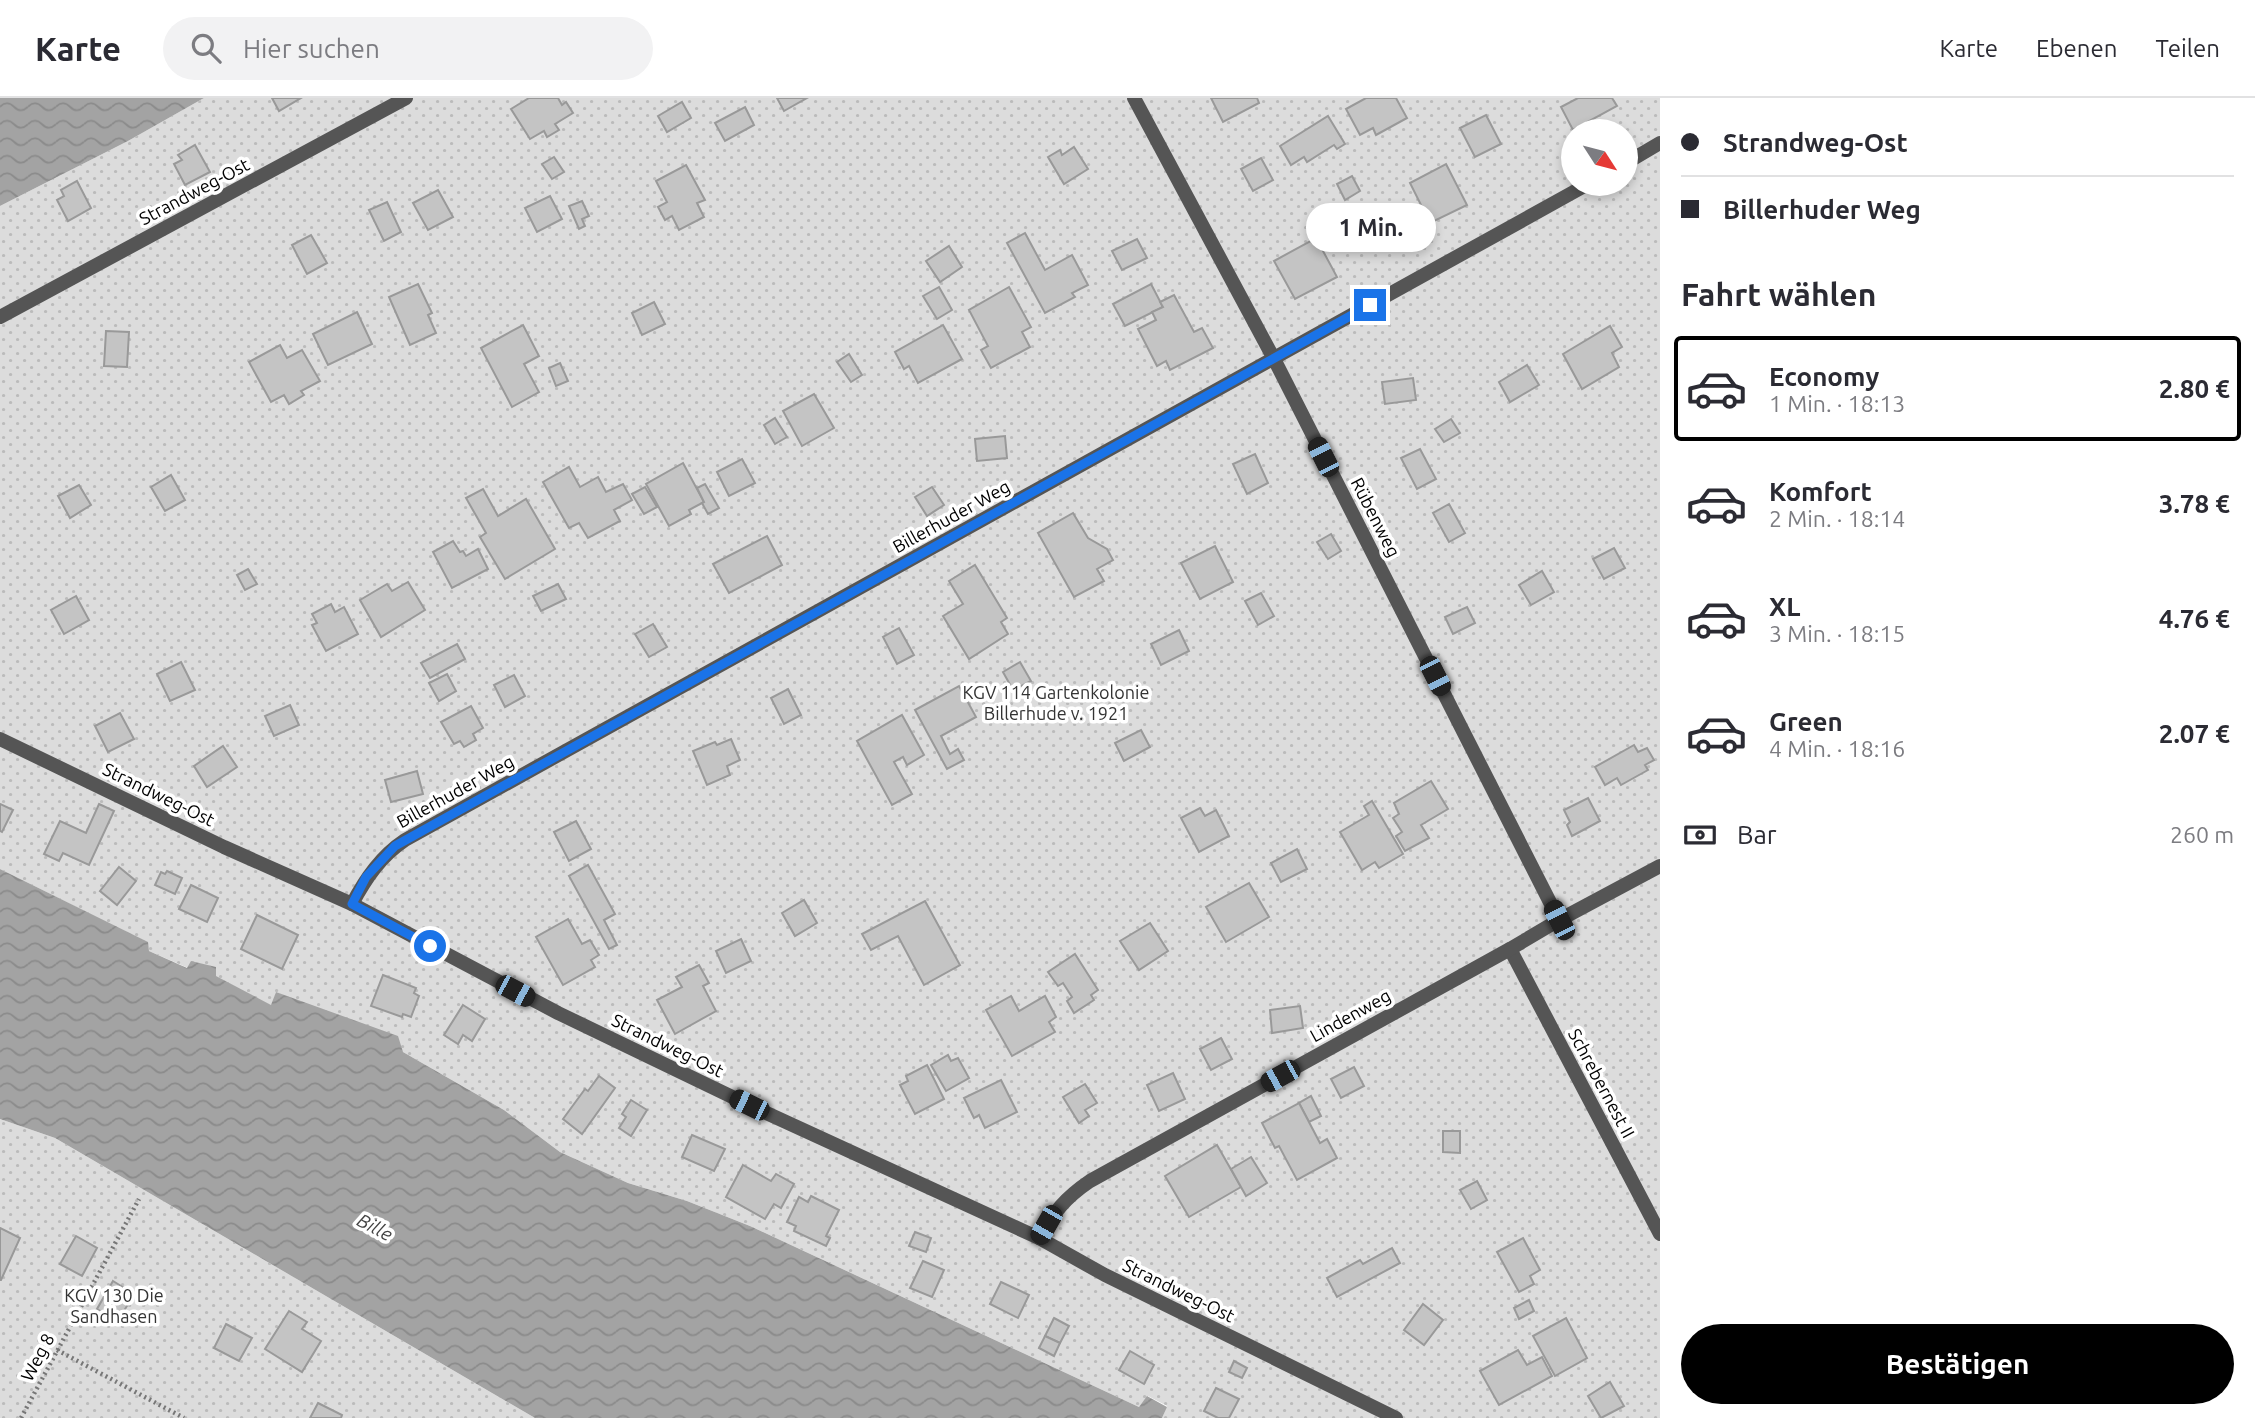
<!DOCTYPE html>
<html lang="de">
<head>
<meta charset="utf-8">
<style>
  body { margin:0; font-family:Ubuntu,sans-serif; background:#f2f2f3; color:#2b2b33; height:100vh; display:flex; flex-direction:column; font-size:26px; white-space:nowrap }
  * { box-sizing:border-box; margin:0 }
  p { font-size:23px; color:#7c7c81 }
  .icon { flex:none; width:38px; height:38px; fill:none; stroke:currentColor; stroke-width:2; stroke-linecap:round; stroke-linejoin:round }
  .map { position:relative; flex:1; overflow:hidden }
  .sheet { display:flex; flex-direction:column; background:#fff; width:595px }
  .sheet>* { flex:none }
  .top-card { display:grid; align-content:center; height:154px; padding:0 21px; background:#fff }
  .needle { width:46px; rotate:126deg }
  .controls { position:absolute; left:1561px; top:21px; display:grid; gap:14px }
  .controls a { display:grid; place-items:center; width:77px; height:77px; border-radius:50%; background:#fff; box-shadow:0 4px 10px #0003; font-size:35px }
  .end { position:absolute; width:32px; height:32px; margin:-16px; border:9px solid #1a73e8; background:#fff; box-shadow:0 0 0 4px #fff }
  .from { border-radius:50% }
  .bubble { position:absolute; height:49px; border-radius:24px; background:#fff; box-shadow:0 4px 10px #0003; font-size:23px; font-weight:700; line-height:49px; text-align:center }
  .car { position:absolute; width:21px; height:42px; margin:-21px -10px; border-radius:9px; box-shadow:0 0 5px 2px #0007; background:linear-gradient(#222 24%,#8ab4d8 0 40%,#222 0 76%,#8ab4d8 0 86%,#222 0) }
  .top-card b { display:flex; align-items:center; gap:24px; height:66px; font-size:26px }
  .top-card b+b { border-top:2px solid #e1e1e2 }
  .top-card i { width:18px; height:18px; background:#2b2b33 }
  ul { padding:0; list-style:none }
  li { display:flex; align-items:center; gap:21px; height:105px; margin:0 14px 10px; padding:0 7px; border:4px solid transparent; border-radius:7px }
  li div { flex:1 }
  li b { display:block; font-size:26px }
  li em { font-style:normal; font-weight:700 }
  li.active { border-color:#000 }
  li>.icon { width:63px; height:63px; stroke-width:1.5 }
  h2 { padding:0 21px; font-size:32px; line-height:84px }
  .pay { display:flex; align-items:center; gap:18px; height:77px; padding:0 21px; font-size:26px }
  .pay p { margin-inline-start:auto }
  .button { display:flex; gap:14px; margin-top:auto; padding:14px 21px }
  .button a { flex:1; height:80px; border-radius:42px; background:#000; color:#fff; font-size:28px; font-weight:700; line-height:80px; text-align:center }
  header { display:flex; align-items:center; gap:42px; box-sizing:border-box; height:98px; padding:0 35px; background:#fff; border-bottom:2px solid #e1e1e2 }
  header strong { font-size:33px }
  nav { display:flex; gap:38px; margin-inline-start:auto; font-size:24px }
  .search { width:490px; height:63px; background:#f2f2f3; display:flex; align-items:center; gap:18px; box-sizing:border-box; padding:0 24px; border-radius:38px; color:#7c7c81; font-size:26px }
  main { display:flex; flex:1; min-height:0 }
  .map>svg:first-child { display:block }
  .garden { fill:url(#garden-dots); fill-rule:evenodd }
  .water { fill:url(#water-waves) }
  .building { fill:#c4c4c4; stroke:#999; stroke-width:2 }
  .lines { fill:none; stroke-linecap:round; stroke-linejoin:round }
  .path { stroke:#777; stroke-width:4.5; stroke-dasharray:2 3.5; stroke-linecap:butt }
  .lane { stroke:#555; stroke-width:14 }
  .route { stroke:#1a73e8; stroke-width:9 }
  .labels { text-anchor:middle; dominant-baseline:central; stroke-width:7; stroke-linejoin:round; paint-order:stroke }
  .street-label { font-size:18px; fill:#000; stroke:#fff }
  .park-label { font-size:18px; fill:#333; stroke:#fff }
  .water-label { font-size:19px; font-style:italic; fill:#444; stroke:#fff }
</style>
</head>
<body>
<header>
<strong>Karte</strong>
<div class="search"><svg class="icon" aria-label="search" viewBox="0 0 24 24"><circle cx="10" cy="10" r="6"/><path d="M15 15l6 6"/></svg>Hier suchen</div>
<nav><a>Karte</a><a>Ebenen</a><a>Teilen</a></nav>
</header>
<main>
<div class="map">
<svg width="1660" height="1320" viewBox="0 0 1660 1320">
  <defs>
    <pattern id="garden-dots" width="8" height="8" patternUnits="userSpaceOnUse" patternTransform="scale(1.75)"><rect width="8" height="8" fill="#dcdcdc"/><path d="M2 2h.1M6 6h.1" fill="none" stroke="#bbb" stroke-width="1.8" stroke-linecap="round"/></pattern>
    <pattern id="water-waves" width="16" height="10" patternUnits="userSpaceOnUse" patternTransform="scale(1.75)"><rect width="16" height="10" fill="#a3a3a3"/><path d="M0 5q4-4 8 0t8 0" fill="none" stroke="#8b8b8b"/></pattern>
  </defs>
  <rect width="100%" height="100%" fill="#fff"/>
  <!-- garden -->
  <g class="garden">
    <path d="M204,0h1456v1320h-498l5,-12 -19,-10 -9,11 -389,-181 -63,-25 -59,-18 -68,-31 -56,-42 -101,-58 -127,-60 -4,14 -57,-30 1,-9 -28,1 -39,-17 -2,-9 -147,-73v-663l128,-65zM1573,33h53v53h-53z"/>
    <polygon points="0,1021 55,1040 535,1320 0,1320"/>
  </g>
  <!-- water -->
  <g class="water">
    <polygon points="0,0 204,0 128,43 0,108"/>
    <polygon points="0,771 148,844 149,853 187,870 191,863 216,869 216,878 271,907 276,894 398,938 403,954 504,1012 560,1054 628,1085 687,1103 750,1128 1139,1309 1147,1298 1167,1309 1162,1320 535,1320 55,1040 0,1021"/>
  </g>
  <!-- building -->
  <g class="building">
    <polygon points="272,0 301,0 279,13"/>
    <polygon points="529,0 558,0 562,7 566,4 573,15 555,26 559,32 547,39 544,33 530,41 511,11"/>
    <polygon points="777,0 807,0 784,13"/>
    <polygon points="1211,0 1257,0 1259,5 1223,24"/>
    <polygon points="1366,0 1396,0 1407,20 1376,37 1373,30 1360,37 1346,11"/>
    <polygon points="1578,0 1612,0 1617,8 1573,32 1561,9"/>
    <polygon points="682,4 691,20 667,34 658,18"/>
    <polygon points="745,9 754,27 725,43 715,25"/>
    <polygon points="1486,17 1501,46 1475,59 1460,30"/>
    <polygon points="1328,18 1345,46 1337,51 1334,47 1307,64 1304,59 1291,67 1280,48"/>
    <polygon points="195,47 210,74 185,87 174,66 182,62 178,57"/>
    <polygon points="1074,49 1088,71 1064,86 1048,59 1060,52 1062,57"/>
    <polygon points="554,59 564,74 552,81 542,66"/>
    <polygon points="1261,60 1273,82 1253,93 1241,71"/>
    <polygon points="1446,66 1467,107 1430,125 1410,85"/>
    <polygon points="686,67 705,102 697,105 704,119 679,132 672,118 665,122 658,109 667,104 656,83"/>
    <polygon points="1352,78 1360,93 1345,102 1337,86"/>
    <polygon points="77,83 91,110 68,123 57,102 64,98 61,92"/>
    <polygon points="438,92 453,119 428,132 413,105"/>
    <polygon points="550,98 562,121 537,134 525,110"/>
    <polygon points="582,103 589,118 582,121 585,128 579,131 569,108"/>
    <polygon points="387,104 401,134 384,143 369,112"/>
    <polygon points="1355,109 1369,131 1349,144 1335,122"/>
    <polygon points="1025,135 1045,172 1072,157 1088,187 1072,195 1075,199 1045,215 1007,145"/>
    <polygon points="311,137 327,165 307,176 292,147"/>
    <polygon points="1316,140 1337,179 1295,201 1274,163"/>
    <polygon points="1137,141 1147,160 1122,172 1112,153"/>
    <polygon points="949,148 962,169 940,184 926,163"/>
    <polygon points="418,186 432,215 428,217 436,235 410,247 389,199"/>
    <polygon points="1151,186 1163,209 1125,228 1113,206"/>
    <polygon points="939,189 952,212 937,221 923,198"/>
    <polygon points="1009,189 1031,229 1022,234 1030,249 991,270 981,252 988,248 969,212"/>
    <polygon points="1174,197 1194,234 1202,230 1213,250 1170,272 1166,263 1157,268 1138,231 1156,222 1152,214 1163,209 1160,204"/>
    <polygon points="654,204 665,226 642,237 632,215"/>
    <polygon points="357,214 372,246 328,267 313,236"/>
    <polygon points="523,227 539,258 524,266 539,294 512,309 481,250"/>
    <polygon points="943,227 962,261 918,285 909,268 904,271 895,254"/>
    <polygon points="1610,228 1622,249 1612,255 1619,269 1582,291 1563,256"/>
    <polygon points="106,233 129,234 127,269 104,268"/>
    <polygon points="280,247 287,260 302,252 320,283 301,293 304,297 289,306 284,297 271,304 249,264"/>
    <polygon points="849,256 862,277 851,284 837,264"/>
    <polygon points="560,265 568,283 556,288 549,270"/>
    <polygon points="1527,267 1539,287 1510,304 1499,284"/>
    <polygon points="1413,280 1416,302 1385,306 1382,284"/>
    <polygon points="814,296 834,330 802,348 783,313"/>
    <polygon points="775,320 787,339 775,346 764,327"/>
    <polygon points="1451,321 1460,335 1444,344 1435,331"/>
    <polygon points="1005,338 1007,360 977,363 975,341"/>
    <polygon points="1420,351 1436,381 1417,391 1401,360"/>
    <polygon points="1255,356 1268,385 1247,396 1233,366"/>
    <polygon points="742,361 755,385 729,398 717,374"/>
    <polygon points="683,365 704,404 689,412 691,416 669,428 646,386"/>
    <polygon points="569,369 580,389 598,379 606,394 623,386 632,402 614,412 620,423 588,440 579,425 569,430 543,384"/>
    <polygon points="171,377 185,402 165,413 151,389"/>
    <polygon points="705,386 719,410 708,416 702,405 704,404 697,390"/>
    <polygon points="79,387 91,407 70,420 58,398"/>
    <polygon points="645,389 657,409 644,416 632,396"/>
    <polygon points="932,389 944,407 927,418 915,399"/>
    <polygon points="483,391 498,418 526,401 555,451 505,481 480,439 486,435 466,400"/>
    <polygon points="1449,406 1465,435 1449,444 1433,415"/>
    <polygon points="1073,415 1088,440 1107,451 1113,462 1097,471 1104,483 1074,499 1038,435"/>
    <polygon points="1331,436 1341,453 1328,461 1317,444"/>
    <polygon points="767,438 782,467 729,495 713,466"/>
    <polygon points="453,443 460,454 463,453 466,458 478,451 488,471 452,490 433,454"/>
    <polygon points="1215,448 1233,484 1200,501 1181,465"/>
    <polygon points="1614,450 1625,470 1604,481 1593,461"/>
    <polygon points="975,467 1007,520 1001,524 1008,536 969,561 943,518 963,506 949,483"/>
    <polygon points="248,471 257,486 245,492 237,477"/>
    <polygon points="1542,473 1554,494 1531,507 1519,487"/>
    <polygon points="408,484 425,512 381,539 360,502 387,486 392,493"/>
    <polygon points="558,486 566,501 541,513 533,498"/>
    <polygon points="1261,495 1274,518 1258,527 1245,503"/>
    <polygon points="76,498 89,522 64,536 51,512"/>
    <polygon points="331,506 335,514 344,509 358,536 326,553 312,527 317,525 312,516"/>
    <polygon points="1467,509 1475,525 1453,536 1445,519"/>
    <polygon points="653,526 667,549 649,559 635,536"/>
    <polygon points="899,530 914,557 897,566 883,539"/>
    <polygon points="1179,532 1189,553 1161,567 1151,546"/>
    <polygon points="457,546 465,561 430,580 421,565"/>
    <polygon points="181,564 195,592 170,603 157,576"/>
    <polygon points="1020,564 1031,583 1013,592 1003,574"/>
    <polygon points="447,576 456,593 439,603 429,585"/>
    <polygon points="514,577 525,598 505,609 494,587"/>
    <polygon points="959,588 976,619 941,638 950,656 958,651 964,662 947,671 915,612"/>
    <polygon points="788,591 801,617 784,626 771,600"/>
    <polygon points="290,607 299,627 274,638 265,618"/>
    <polygon points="471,608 483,630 473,636 476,642 464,649 460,643 454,646 441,624"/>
    <polygon points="120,615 134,641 108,654 95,628"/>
    <polygon points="902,617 924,657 907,667 903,659 894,664 912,696 892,707 857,643"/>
    <polygon points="1141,632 1150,649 1124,663 1115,645"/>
    <polygon points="731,641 740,662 727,668 730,677 707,687 693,653 715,644 717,647"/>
    <polygon points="1634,647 1638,654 1647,650 1654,662 1645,667 1648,672 1621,687 1617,680 1605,687 1595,669"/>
    <polygon points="223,648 237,669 207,689 194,668"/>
    <polygon points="417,673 423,696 391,704 385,682"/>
    <polygon points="1431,683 1448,711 1421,727 1429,740 1405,753 1396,738 1402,734 1393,720 1399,716 1394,705"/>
    <polygon points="1588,700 1600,723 1572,738 1567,727 1570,724 1564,712"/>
    <polygon points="1372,703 1403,756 1379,770 1375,764 1362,772 1340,734 1369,717 1364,708"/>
    <polygon points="0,706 13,712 2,734 0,733"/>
    <polygon points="99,706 114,713 89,767 63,755 59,763 44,756 60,723 86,735"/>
    <polygon points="1200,710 1205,718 1216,712 1229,738 1199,754 1181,720"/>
    <polygon points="576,723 591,751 569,763 554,734"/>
    <polygon points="1297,751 1307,771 1281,784 1271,765"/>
    <polygon points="588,767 615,816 604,822 617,847 609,851 569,778"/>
    <polygon points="119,769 136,783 117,807 100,793"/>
    <polygon points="167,773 182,780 175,796 155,787 161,774 165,776"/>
    <polygon points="1249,785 1269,819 1226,844 1206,809"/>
    <polygon points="191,787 218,800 207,824 179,811"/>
    <polygon points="804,802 817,825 795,838 782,815"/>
    <polygon points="925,803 960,867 924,887 898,838 871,852 862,836"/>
    <polygon points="257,817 298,837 282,871 241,851"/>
    <polygon points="568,821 582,846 590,842 599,857 591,862 595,869 563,887 536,839"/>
    <polygon points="1150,825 1168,853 1139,872 1120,843"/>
    <polygon points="741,841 751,863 726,875 716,853"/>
    <polygon points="1075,856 1098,892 1091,897 1094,902 1074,915 1067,903 1072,899 1063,885 1058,888 1048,874"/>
    <polygon points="699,867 709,885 703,888 716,913 675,936 657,902 682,889 676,879"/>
    <polygon points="383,877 416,890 414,895 419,898 411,919 403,916 402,919 371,908"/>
    <polygon points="1011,898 1019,913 1045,898 1056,919 1049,924 1055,934 1012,958 986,912"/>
    <polygon points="463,907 485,921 472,943 463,937 458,946 444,937"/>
    <polygon points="1300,908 1303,930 1272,935 1270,912"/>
    <polygon points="1221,940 1232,961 1211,972 1200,951"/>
    <polygon points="948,957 951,963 958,960 969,980 946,993 931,967"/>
    <polygon points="927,967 944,1001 915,1016 900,987 908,983 906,978"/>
    <polygon points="1354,969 1364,988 1341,1000 1331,981"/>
    <polygon points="1173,975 1185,1001 1159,1013 1147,987"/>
    <polygon points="599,978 615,990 582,1036 563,1021 585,991 588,993"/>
    <polygon points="1001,982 1017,1014 985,1030 979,1017 974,1020 964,1000"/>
    <polygon points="1085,986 1097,1005 1085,1012 1089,1018 1079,1025 1063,999"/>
    <polygon points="1311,998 1321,1018 1309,1024 1299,1005"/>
    <polygon points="631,1002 647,1012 631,1038 619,1030 626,1019 622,1016"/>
    <polygon points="1299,1005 1320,1045 1327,1041 1337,1060 1297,1082 1279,1048 1275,1050 1262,1025"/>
    <polygon points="1443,1033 1460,1033 1460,1055 1443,1054"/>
    <polygon points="692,1037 725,1051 714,1073 682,1059"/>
    <polygon points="1217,1047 1241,1089 1189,1119 1165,1078"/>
    <polygon points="1251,1059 1267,1085 1246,1098 1231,1071"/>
    <polygon points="743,1067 771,1083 776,1076 794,1086 781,1110 774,1106 765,1121 726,1099"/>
    <polygon points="1477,1083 1487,1102 1471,1111 1460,1092"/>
    <polygon points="811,1098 839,1112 826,1138 830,1140 826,1148 794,1133 796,1128 787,1124 799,1099 808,1104"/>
    <polygon points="0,1130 20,1140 1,1182 0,1182"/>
    <polygon points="915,1134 931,1140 926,1154 909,1148"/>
    <polygon points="76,1138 97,1150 82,1178 60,1166"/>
    <polygon points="1523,1140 1540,1172 1530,1178 1534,1186 1519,1194 1497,1154"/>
    <polygon points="1392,1150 1400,1165 1337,1199 1327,1180 1360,1162 1363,1166"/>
    <polygon points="923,1163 944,1172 932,1199 910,1190"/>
    <polygon points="113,1183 134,1196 118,1223 97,1211"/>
    <polygon points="1001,1184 1029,1197 1018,1220 990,1206"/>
    <polygon points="1529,1202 1534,1213 1519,1221 1514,1210"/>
    <polygon points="1423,1206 1443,1222 1424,1247 1404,1232"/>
    <polygon points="289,1213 307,1224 302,1231 321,1243 302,1274 265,1251"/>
    <polygon points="1054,1220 1069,1228 1060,1245 1045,1238"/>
    <polygon points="1566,1220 1587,1260 1555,1278 1533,1238"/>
    <polygon points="226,1226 252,1240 239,1263 214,1250"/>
    <polygon points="1045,1238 1060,1245 1054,1258 1039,1250"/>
    <polygon points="1518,1252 1527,1267 1542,1259 1552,1278 1499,1307 1480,1273"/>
    <polygon points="1130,1253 1154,1267 1144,1286 1119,1272"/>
    <polygon points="1234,1263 1247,1270 1242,1280 1229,1274"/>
    <polygon points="1610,1284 1624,1308 1601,1320 1588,1298"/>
    <polygon points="1216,1290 1239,1301 1229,1320 1218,1320 1204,1313"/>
    <polygon points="318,1305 342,1317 341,1320 310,1320"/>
  </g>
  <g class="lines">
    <!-- path -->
    <g class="path">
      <polyline points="57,1252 184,1320"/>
      <polyline points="21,1320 139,1101"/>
    </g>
    <!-- lane -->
    <g class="lane">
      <polyline points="1134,0 1274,261 1559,822"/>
      <polyline points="1626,65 1660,45"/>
      <polyline points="0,219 406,0"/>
      <polyline points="0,641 224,749 352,806 558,915 749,1007 1039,1140 1105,1177 1396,1320"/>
      <path d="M352,806c14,-26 29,-48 53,-64l1183,-656"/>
      <polyline points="1510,851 1660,1136"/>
      <path d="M1039,1140c15,-26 26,-40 51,-57l420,-232 49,-29 101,-54"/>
    </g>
  </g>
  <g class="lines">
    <!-- route -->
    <polyline class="route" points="430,848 352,806 366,779 395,748 1370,207"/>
  </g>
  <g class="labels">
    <!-- street labels -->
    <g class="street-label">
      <text transform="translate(194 93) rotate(-28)">Strandweg-Ost</text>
      <text transform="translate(951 418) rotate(-29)">Billerhuder Weg</text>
      <text transform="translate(1376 419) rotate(63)">Rübenweg</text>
      <text transform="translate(455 693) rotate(-29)">Billerhuder Weg</text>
      <text transform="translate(159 696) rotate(26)">Strandweg-Ost</text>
      <text transform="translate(1350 917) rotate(-29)">Lindenweg</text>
      <text transform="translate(668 947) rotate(26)">Strandweg-Ost</text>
      <text transform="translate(1602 985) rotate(62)">Schrebernest II</text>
      <text transform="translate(1179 1192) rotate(26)">Strandweg-Ost</text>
      <text transform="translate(37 1259) rotate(-62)">Weg 8</text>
    </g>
    <!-- park labels -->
    <g class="park-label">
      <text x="1056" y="594">KGV 114 Gartenkolonie<tspan x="1056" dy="21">Billerhude v. 1921</tspan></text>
      <text x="114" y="1197">KGV 130 Die<tspan x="114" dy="21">Sandhasen</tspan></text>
    </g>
    <!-- water labels -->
    <g class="water-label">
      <text transform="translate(375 1129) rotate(28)">Bille</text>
    </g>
  </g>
</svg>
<div class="controls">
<a><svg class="needle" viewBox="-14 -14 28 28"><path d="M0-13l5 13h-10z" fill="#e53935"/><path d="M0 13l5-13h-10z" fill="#7c7c81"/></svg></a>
</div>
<i class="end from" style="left:430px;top:848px"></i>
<i class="end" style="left:1370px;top:207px"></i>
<div class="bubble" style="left:1306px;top:105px;width:130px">1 Min.</div>
<i class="car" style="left:1323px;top:359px;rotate:333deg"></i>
<i class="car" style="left:1435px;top:578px;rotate:153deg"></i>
<i class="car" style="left:1559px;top:822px;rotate:333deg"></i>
<i class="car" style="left:515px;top:893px;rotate:118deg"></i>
<i class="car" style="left:1280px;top:978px;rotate:241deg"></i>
<i class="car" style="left:749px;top:1007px;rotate:296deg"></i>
<i class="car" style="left:1046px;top:1127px;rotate:210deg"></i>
</div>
<section class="sheet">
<div class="top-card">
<b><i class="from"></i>Strandweg-Ost</b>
<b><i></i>Billerhuder Weg</b>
</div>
<h2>Fahrt wählen</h2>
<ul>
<li class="active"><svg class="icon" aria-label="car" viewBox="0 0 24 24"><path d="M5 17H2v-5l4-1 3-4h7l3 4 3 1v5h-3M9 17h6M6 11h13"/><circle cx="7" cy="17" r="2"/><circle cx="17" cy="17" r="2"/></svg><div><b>Economy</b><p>1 Min. · 18:13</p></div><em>2.80 €</em></li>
<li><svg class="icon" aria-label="car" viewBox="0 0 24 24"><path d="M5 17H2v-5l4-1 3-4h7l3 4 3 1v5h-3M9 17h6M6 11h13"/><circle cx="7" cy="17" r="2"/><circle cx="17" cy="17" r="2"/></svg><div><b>Komfort</b><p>2 Min. · 18:14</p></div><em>3.78 €</em></li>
<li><svg class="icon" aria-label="car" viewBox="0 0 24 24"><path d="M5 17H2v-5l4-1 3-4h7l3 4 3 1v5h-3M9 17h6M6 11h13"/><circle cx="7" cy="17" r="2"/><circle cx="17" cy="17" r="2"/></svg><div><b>XL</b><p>3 Min. · 18:15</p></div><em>4.76 €</em></li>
<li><svg class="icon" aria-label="car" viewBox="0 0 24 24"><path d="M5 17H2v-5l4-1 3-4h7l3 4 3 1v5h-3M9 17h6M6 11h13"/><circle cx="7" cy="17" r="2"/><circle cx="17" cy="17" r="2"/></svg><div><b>Green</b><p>4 Min. · 18:16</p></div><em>2.07 €</em></li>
</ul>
<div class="pay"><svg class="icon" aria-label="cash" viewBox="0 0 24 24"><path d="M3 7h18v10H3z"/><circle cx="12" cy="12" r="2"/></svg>Bar<p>260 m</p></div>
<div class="button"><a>Bestätigen</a></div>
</section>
</main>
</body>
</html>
